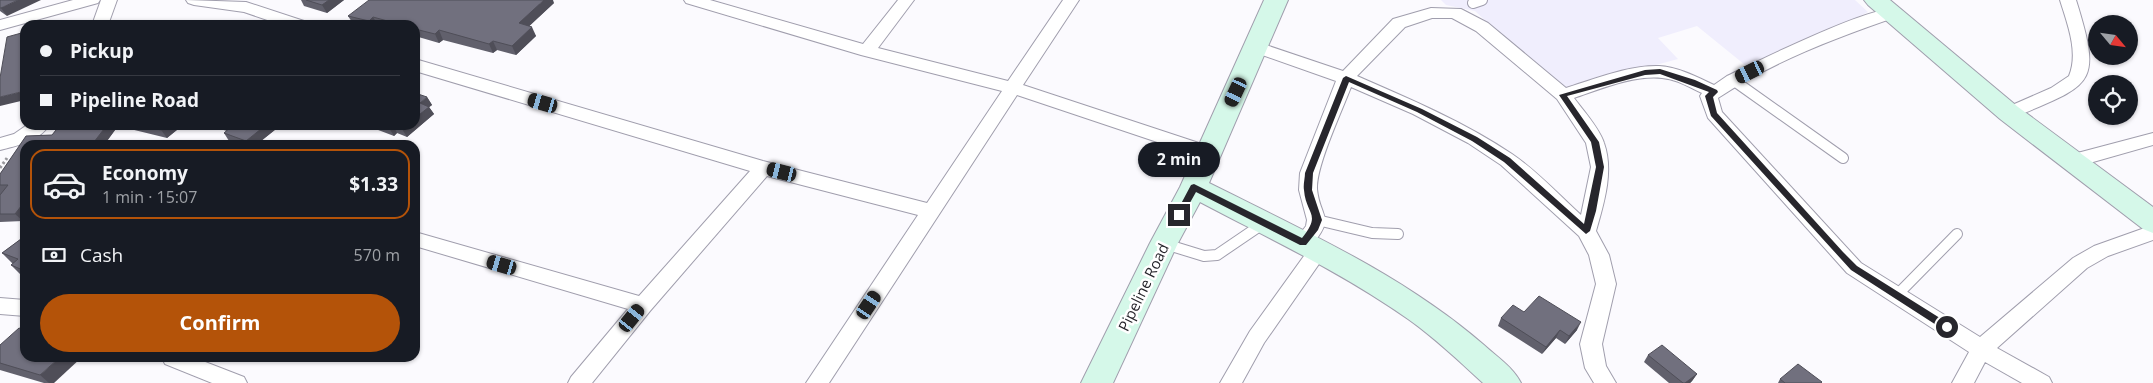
<!DOCTYPE html>
<html lang="en">
<head>
<meta charset="utf-8">
<style>
  body { margin:0; font-family:"Open Sans",sans-serif; background:#20242c; color:#f1f3f6; height:100vh; display:flex; flex-direction:column; font-size:19px; white-space:nowrap }
  * { box-sizing:border-box; margin:0 }
  p { font-size:16px; color:#9ea1a6 }
  .icon { flex:none; width:28px; height:28px; fill:none; stroke:currentColor; stroke-width:2; stroke-linecap:round; stroke-linejoin:round }
  .map { position:relative; flex:1; overflow:hidden }
  .drawer { position:absolute; left:20px; top:140px; width:400px; height:222px; display:flex; flex-direction:column; background:#171b24; border-radius:15px; box-shadow:0 1px 4px #0004 }
  .drawer>* { flex:none }
  .guide { position:absolute; left:20px; top:20px; width:400px; height:110px; border-radius:15px; box-shadow:0 1px 4px #0004; display:grid; align-content:center; height:110px; padding:0 20px; background:#171b24 }
  .needle { width:32px; rotate:119deg }
  .buttons { position:absolute; left:2088px; top:15px; display:grid; gap:10px }
  .buttons a { display:grid; place-items:center; width:50px; height:50px; border-radius:50%; background:#171b24; box-shadow:0 1px 4px #0004; font-size:25px }
  .end { position:absolute; width:22px; height:22px; margin:-11px; border:6px solid #27262c; background:#fff; box-shadow:0 0 0 2px #fff }
  .from { border-radius:50% }
  .bubble { position:absolute; height:35px; border-radius:18px; background:#171b24; box-shadow:0 1px 4px #0004; font-size:16px; font-weight:700; line-height:35px; text-align:center }
  .car { position:absolute; width:15px; height:30px; margin:-15px -8px; border-radius:6px; box-shadow:0 0 4px 1px #0007; background:linear-gradient(#222 24%,#8ab4d8 0 40%,#222 0 76%,#8ab4d8 0 86%,#222 0) }
  .guide b { display:flex; align-items:center; gap:18px; height:48px; font-size:19px }
  .guide b+b { border-top:1px solid #363941 }
  .guide i { width:12px; height:12px; background:#f1f3f6 }
  ul { padding:9px 0 0; list-style:none }
  li { display:flex; align-items:center; gap:15px; height:70px; margin:0 10px 8px; padding:0 10px; border:2px solid #363941; border-radius:15px }
  li div { flex:1 }
  li b { display:block; font-size:19px }
  li em { font-style:normal; font-weight:700 }
  li.current { border-color:#b45309 }
  li>.icon { width:45px; height:45px; stroke-width:1.5 }
  .pay { display:flex; align-items:center; gap:12px; height:55px; padding:0 20px; font-size:19px }
  .pay p { margin-inline-start:auto }
  .action { display:flex; gap:10px; margin-top:auto; padding:10px 20px }
  .action a { flex:1; height:58px; border-radius:30px; background:#b45309; color:#fff; font-size:20px; font-weight:700; line-height:58px; text-align:center }
  .map>svg:first-child { display:block }
  .built { fill:#f0eefd }
  .lines { fill:none; stroke-linecap:round; stroke-linejoin:round }
  .lane-casing { stroke:#a09ead; stroke-width:12 }
  .street-casing { stroke:#a09ead; stroke-width:2 }
  .secondary-casing { stroke:#a09ead; stroke-width:2 }
  .path { stroke:#99989d; stroke-width:3; stroke-dasharray:2.5 2.5; stroke-linecap:butt }
  .lane { stroke:#fff; stroke-width:10 }
  .street { fill:#fff; fill-rule:evenodd }
  .secondary { fill:#d5f8e9; fill-rule:evenodd }
  .wall { fill:#61606c }
  .shaded-wall { fill:#4f4e58 }
  .building { fill:#71707e; stroke:#4f4e58 }
  .route { fill:#27262c }
  .labels { text-anchor:middle; dominant-baseline:central; stroke-width:5; stroke-linejoin:round; paint-order:stroke }
  .street-label { font-size:15px; fill:#27262c; stroke:#fff }
</style>
</head>
<body>
<div class="map">
<svg width="2153" height="383" viewBox="0 0 2153 383">
  <rect width="100%" height="100%" fill="#fbfafe"/>
  <!-- built -->
  <polygon class="built" points="1441,0 1855,0 1868,12 1750,69 1697,26 1658,38 1678,59 1564,90 1550,81 1475,11 1446,5"/>
  <g class="lines">
    <defs>
      <g id="lane">
        <polyline points="1473,3 1482,0"/>
        <polyline points="1733,80 1843,158"/>
        <polyline points="1317,220 1372,233 1398,234"/>
        <polyline points="1165,244 1204,256 1217,255 1264,223"/>
        <polyline points="1897,295 1957,234"/>
      </g>
      <g id="street">
        <polygon points="73,0 100,0 98,3 0,30 0,20"/>
        <polygon points="101,0 117,0 108,25 92,25"/>
        <polygon points="186,0 246,2 304,21 306,25 282,25 244,12 194,5 188,3"/>
        <polygon points="684,0 710,0 863,44 898,0 914,0 878,48 1008,81 1063,0 1079,0 1023,85 1214,148 1217,153 1214,158 1208,159 1017,95 829,383 806,383 918,215 767,176 650,311 592,383 568,383 571,377 628,309 415,246 415,232 639,296 750,171 415,71 415,59 763,161 927,203 1002,91 861,55 686,3"/>
        <path d="M2060,0h16c27,86 16,84 -61,117l-6,2 -6,-2 -3,-4 3,-4 48,-21 18,-12c10,-24 -2,-53 -9,-76z"/>
        <path d="M1431,8l30,1 27,14 78,65c29,-9 63,-23 93,-22 19,1 38,11 55,19l13,-9c27,-13 146,-72 169,-67l2,4 -2,4c-61,21 -124,45 -178,81l4,14 139,151 119,74 93,-79 21,-12 59,-21v15l-45,16 -21,12 -90,80 52,29 3,6h-30l-37,-21 -11,21h-22l17,-31 -122,-79 -139,-155 -8,-22 2,-3c-13,-6 -26,-14 -40,-15 -29,-3 -61,11 -88,20 9,12 26,31 30,45 10,28 0,60 -8,88l13,24 7,29 -14,60 4,22 10,17h-22l-9,-15 -5,-24 16,-60 -7,-29 -10,-19 -78,-71 -33,-22 -55,-29 -62,-27c-9,24 -35,79 -34,102 3,30 19,26 -5,56l6,-2 7,3 3,5 -64,92 -22,40h-22l30,-52 59,-82 -6,1 -7,-2 -3,-5 13,-17 1,-6 -8,-30 1,-17 36,-92 -85,-30 -2,-4 2,-4 6,-1 86,29 50,-52zM1432,18h20l24,13 81,68 29,44 5,24 -10,48c-22,-20 -44,-44 -69,-61 -48,-32 -102,-55 -155,-78l48,-49z"/>
        <path d="M27,125h22c-9,16 -33,21 -49,25v-12l14,-4z"/>
        <polygon points="2153,133 2153,145 2072,168 2066,166 2063,161 2066,156"/>
        <polygon points="0,298 25,300 25,316 0,314"/>
        <polygon points="162,358 195,358 244,377 247,383 212,383 165,364"/>
      </g>
      <g id="secondary">
        <path d="M1264,0h24l-79,183c96,48 194,92 275,162 13,12 29,22 37,38h-38c-24,-22 -48,-45 -75,-64 -65,-46 -138,-80 -208,-117l-22,41 -65,140h-32l69,-140 30,-56z"/>
        <polygon points="1864,0 1890,0 2018,107 2153,207 2153,233 2143,229 2000,119 1868,5"/>
      </g>
    </defs>
    <!-- lane casing -->
    <use href="#lane" class="lane-casing"/>
    <!-- street casing -->
    <use href="#street" class="street-casing"/>
    <!-- secondary casing -->
    <use href="#secondary" class="secondary-casing"/>
    <!-- path -->
    <polyline class="path" points="0,168 7,158"/>
    <!-- lane -->
    <use href="#lane" class="lane"/>
    <!-- street -->
    <use href="#street" class="street"/>
    <!-- secondary -->
    <use href="#secondary" class="secondary"/>
  </g>
  <!-- wall -->
  <g class="wall">
    <polygon points="0,0 7,16 0,11"/>
    <polygon points="301,0 344,0 327,13 304,6"/>
    <polygon points="554,3 529,26 536,36 516,55 497,50 493,53 443,40 439,43 415,36 415,25 354,25 348,16"/>
    <polygon points="427,97 432,105 429,107 434,114 407,137 397,133 394,136 365,125 415,125"/>
    <polygon points="60,125 183,125 167,138 118,126 104,145 25,145 25,219 23,221 0,222 0,195 1,194 0,194 0,174 26,136 52,135"/>
    <polygon points="207,125 281,125 256,145 241,145 229,141 224,133 227,131"/>
    <polygon points="345,125 364,125 358,130"/>
    <polygon points="25,236 25,277 22,276 11,265 13,264 2,253"/>
    <polygon points="1524,312 1577,330 1565,344 1556,338 1542,354 1498,326 1501,318"/>
    <polygon points="0,345 54,383 44,383 0,370"/>
    <polygon points="1648,355 1697,374 1692,381 1690,383 1669,383 1644,362"/>
    <polygon points="1780,379 1822,383 1778,383"/>
  </g>
  <!-- shaded-wall -->
  <g class="shaded-wall">
    <polygon points="18,0 41,0 7,16 1,8"/>
    <polygon points="329,0 344,0 327,13 322,5"/>
    <polygon points="544,0 553,0 554,3 523,32 519,23"/>
    <polygon points="373,17 378,25 371,25 369,21"/>
    <polygon points="532,27 536,36 516,55 512,46"/>
    <polygon points="439,30 443,40 439,43 435,34"/>
    <polygon points="493,41 497,50 493,53 489,44"/>
    <polygon points="25,91 25,100 0,106 0,97"/>
    <polygon points="427,97 432,105 424,111 420,103"/>
    <polygon points="429,107 434,114 407,137 402,129 407,125 415,125 415,118"/>
    <polygon points="107,125 117,125 118,126 104,145 96,145 94,142"/>
    <polygon points="167,125 183,125 167,138 161,130"/>
    <polygon points="266,125 281,125 256,145 249,145 246,141"/>
    <polygon points="354,125 364,125 358,130"/>
    <polygon points="393,125 397,133 394,136 389,128"/>
    <polygon points="25,201 25,219 23,221 15,214"/>
    <polygon points="1581,322 1577,330 1565,344 1569,336"/>
    <polygon points="1560,330 1556,338 1542,354 1546,347"/>
    <polygon points="59,358 81,358 54,383 49,383 40,375"/>
    <polygon points="1697,374 1692,381 1690,383 1685,383"/>
  </g>
  <!-- building -->
  <g class="building">
    <polygon points="0,0 18,0 1,8 0,8"/>
    <polygon points="306,0 329,0 322,5"/>
    <polygon points="369,0 544,0 519,23 532,27 512,46 493,41 489,44 439,30 435,34 415,29 415,25 402,25 373,17 369,21 348,16"/>
    <polygon points="25,32 25,91 0,97 0,78 7,37"/>
    <polygon points="415,93 427,97 420,103 429,107 415,118"/>
    <polygon points="60,125 107,125 94,142 66,143 64,145 25,145 25,201 15,214 0,214 0,195 8,185 0,185 0,174 26,136 52,135"/>
    <polygon points="138,125 167,125 161,130"/>
    <polygon points="228,125 266,125 246,141 224,133 232,126"/>
    <polygon points="381,125 407,125 402,129 393,125 389,128"/>
    <polygon points="25,236 25,271 11,265 18,259 2,253"/>
    <polygon points="1539,296 1581,322 1569,336 1560,330 1546,347 1501,318 1513,305 1524,312"/>
    <polygon points="19,328 25,330 25,358 59,358 40,375 0,363 0,345"/>
    <polygon points="1662,345 1697,374 1685,383 1683,383 1648,355"/>
    <polygon points="1798,364 1822,382 1821,383 1785,383 1780,379"/>
  </g>
  <!-- route -->
  <path class="route" d="M1660,69l35,11 22,10 1,2 -5,5 4,16 126,139 14,14 94,59v5h-7l-93,-60 -140,-154 -6,-20 4,-4 -49,-18 -15,1 -78,21 32,46 5,25 -8,44 -6,20 -4,3 -82,-72 -32,-21 -55,-29 -68,-30 -36,91 -1,17 10,30 -4,10 -12,15h-6l-104,-53 -14,25 -3,1 -4,-3 16,-30 3,-1 108,54c20,-25 4,-23 2,-48 -1,-5 1,-12 1,-17l38,-95 3,-2 76,33 55,28 33,21 74,66 12,-57 -5,-25 -32,-47 86,-25z"/>
  <g class="labels">
    <!-- street labels -->
    <g class="street-label">
      <text transform="translate(1143 287) rotate(-64)">Pipeline Road</text>
    </g>
  </g>
</svg>
<div class="buttons">
<a><svg class="needle" viewBox="-14 -14 28 28"><path d="M0-13l5 13h-10z" fill="#e53935"/><path d="M0 13l5-13h-10z" fill="#9ea1a6"/></svg></a>
<a><svg class="icon" aria-label="locate" viewBox="0 0 24 24"><circle cx="12" cy="12" r="6"/><path d="M12 2v4M12 18v4M2 12h4M18 12h4"/></svg></a>
</div>
<i class="end from" style="left:1947px;top:327px"></i>
<i class="end" style="left:1179px;top:215px"></i>
<div class="bubble" style="left:1138px;top:142px;width:82px">2 min</div>
<i class="car" style="left:1750px;top:72px;rotate:244deg"></i>
<i class="car" style="left:1236px;top:92px;rotate:205deg"></i>
<i class="car" style="left:543px;top:103px;rotate:286deg"></i>
<i class="car" style="left:782px;top:172px;rotate:284deg"></i>
<i class="car" style="left:502px;top:265px;rotate:286deg"></i>
<i class="car" style="left:869px;top:305px;rotate:34deg"></i>
<i class="car" style="left:632px;top:318px;rotate:39deg"></i>
<div class="guide">
<b><i class="from"></i>Pickup</b>
<b><i></i>Pipeline Road</b>
</div>
<section class="drawer">
<ul>
<li class="current"><svg class="icon" aria-label="car" viewBox="0 0 24 24"><path d="M5 17H2v-5l4-1 3-4h7l3 4 3 1v5h-3M9 17h6M6 11h13"/><circle cx="7" cy="17" r="2"/><circle cx="17" cy="17" r="2"/></svg><div><b>Economy</b><p>1 min · 15:07</p></div><em>$1.33</em></li>
</ul>
<div class="pay"><svg class="icon" aria-label="cash" viewBox="0 0 24 24"><path d="M3 7h18v10H3z"/><circle cx="12" cy="12" r="2"/></svg>Cash<p>570 m</p></div>
<div class="action"><a>Confirm</a></div>
</section>
</div>
</body>
</html>
